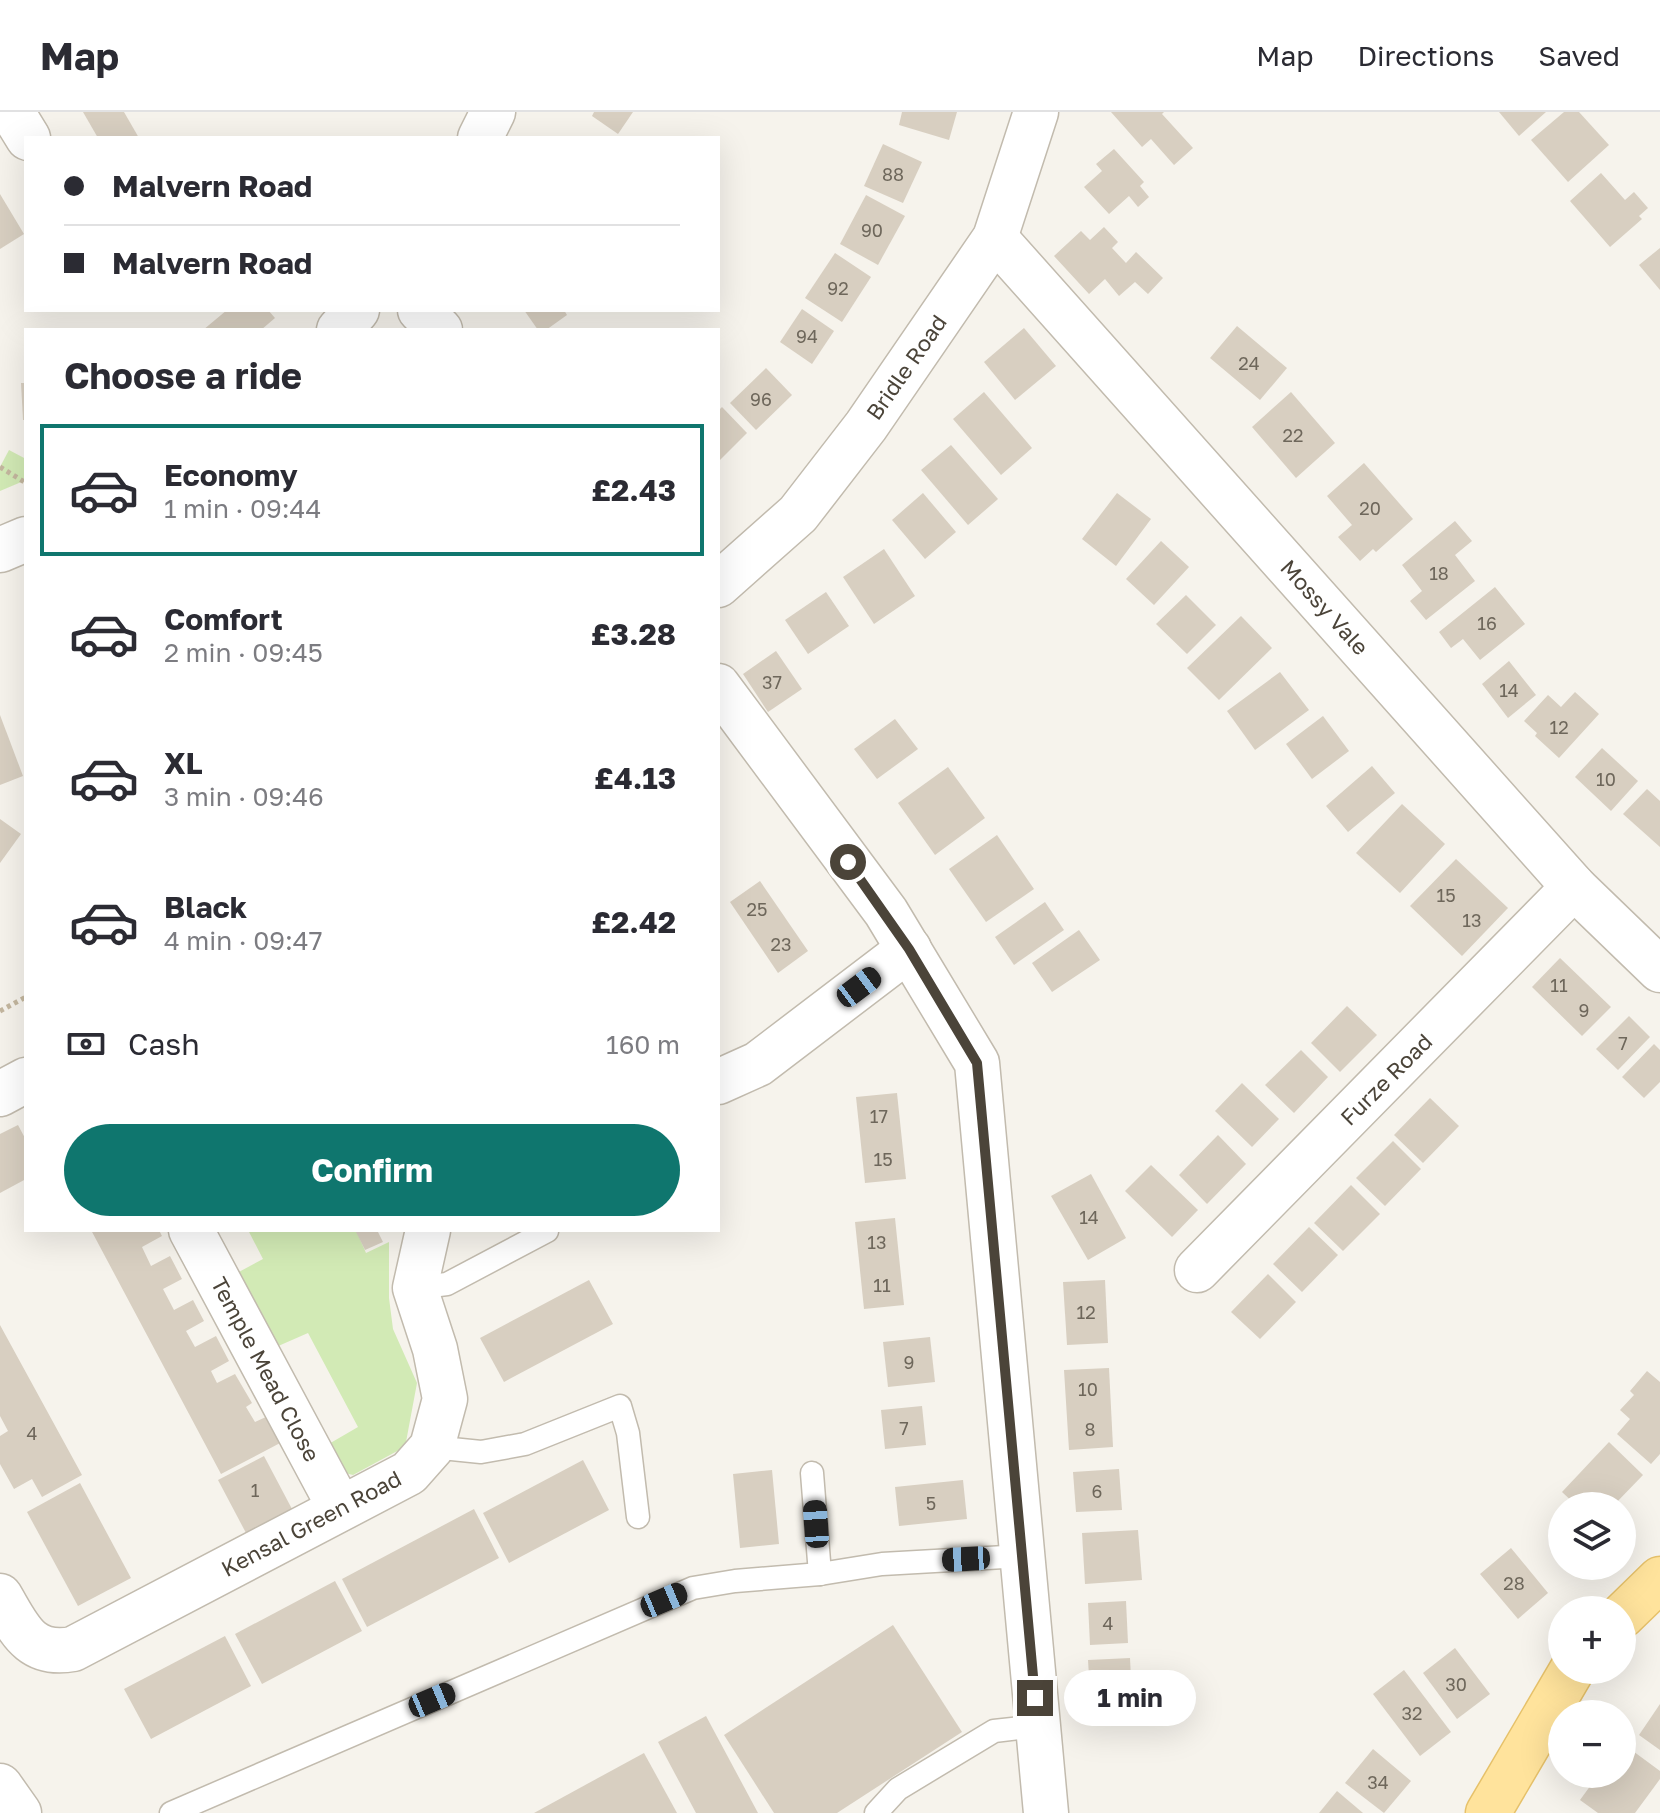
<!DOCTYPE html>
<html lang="en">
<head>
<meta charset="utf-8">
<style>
  body { margin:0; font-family:"Golos Text",sans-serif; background:#f2f2f3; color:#2b2b33; height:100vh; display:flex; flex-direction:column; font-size:30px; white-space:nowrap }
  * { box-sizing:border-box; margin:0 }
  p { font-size:26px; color:#7c7c81 }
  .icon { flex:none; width:44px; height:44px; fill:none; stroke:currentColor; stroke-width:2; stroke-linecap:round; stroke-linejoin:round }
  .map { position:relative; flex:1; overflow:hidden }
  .sheet { position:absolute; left:24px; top:216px; width:696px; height:904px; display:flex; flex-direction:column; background:#fff; border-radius:0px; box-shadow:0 8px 32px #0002 }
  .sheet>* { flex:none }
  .hud { position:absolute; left:24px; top:24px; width:696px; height:176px; border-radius:0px; box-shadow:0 8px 32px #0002; display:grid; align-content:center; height:176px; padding:0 40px; background:#fff }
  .buttons { position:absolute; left:1548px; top:1380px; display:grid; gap:16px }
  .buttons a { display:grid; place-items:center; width:88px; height:88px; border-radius:50%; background:#fff; box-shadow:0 8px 32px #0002; font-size:40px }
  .end { position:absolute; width:36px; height:36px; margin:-18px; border:10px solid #4b4439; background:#fff; box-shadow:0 0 0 4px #fff }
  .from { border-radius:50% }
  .bubble { position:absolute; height:56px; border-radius:28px; background:#fff; box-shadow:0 8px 32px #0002; font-size:26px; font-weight:700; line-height:56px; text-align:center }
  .car { position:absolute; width:24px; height:48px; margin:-24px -12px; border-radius:10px; box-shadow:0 0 6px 2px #0007; background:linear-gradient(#222 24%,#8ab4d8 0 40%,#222 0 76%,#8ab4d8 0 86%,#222 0) }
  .hud b { display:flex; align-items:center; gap:28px; height:76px; font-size:30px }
  .hud b+b { border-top:2px solid #e1e1e2 }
  .hud i { width:20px; height:20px; background:#2b2b33 }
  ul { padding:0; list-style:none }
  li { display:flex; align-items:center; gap:24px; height:132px; margin:0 16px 12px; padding:0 24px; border:4px solid transparent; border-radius:0px }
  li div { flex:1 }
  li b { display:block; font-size:30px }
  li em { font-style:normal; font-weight:700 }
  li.on { border-color:#0f766e }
  li>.icon { width:72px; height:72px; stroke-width:1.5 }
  h2 { padding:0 40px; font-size:36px; line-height:96px }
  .pay { display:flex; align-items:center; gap:20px; height:88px; padding:0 40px; font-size:30px }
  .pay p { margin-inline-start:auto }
  .primary-button { display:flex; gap:16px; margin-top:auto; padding:16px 40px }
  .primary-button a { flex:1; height:92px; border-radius:48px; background:#0f766e; color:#fff; font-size:32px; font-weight:700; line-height:92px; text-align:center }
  header { display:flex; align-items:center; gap:48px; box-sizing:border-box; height:112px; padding:0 40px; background:#fff; border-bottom:2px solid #e1e1e2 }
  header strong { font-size:38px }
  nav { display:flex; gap:44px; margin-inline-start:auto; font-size:28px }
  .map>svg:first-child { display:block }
  .green { fill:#d2eab5 }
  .building { fill:#d8cfc1 }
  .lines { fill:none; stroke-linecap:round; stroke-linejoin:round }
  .lane-casing { stroke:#c2bbae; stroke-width:25 }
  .street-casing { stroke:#c2bbae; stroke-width:47 }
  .primary-casing { stroke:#e6c16a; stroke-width:47 }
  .path { stroke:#c4b79f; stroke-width:5; stroke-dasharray:4 4; stroke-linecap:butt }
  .lane { stroke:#fff; stroke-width:22 }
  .street { stroke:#fff; stroke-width:44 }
  .primary { stroke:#ffe39c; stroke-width:44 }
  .route { stroke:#4b4439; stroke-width:10 }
  .labels { text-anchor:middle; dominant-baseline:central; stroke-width:6; stroke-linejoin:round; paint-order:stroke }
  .number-label { font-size:18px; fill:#6e675b }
  .street-label { font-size:22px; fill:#4b4439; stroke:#fff }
</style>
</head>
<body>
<header>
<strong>Map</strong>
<nav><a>Map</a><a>Directions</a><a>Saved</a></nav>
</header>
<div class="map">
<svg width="1660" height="1701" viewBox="0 0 1660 1701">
  <rect width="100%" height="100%" fill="#f6f3ec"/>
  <!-- green -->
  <g class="green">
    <polygon points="9,338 26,347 26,368 0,379 0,355"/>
    <polygon points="248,1118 356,1118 366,1141 389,1130 389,1186 393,1217 417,1271 406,1330 401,1337 353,1363 341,1360 327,1333 358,1315 308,1221 276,1235 237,1161 263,1147"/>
  </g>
  <!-- building -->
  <g class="building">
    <polygon points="83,0 124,0 139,26 98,26"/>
    <polygon points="594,0 633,0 618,22 592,4"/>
    <polygon points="902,0 957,0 949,28 899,13"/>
    <polygon points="1111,0 1164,0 1162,2 1193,36 1174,53 1151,27 1142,35"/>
    <polygon points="1499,0 1546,0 1519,24"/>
    <polygon points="1564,0 1579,0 1609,33 1568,70 1531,28"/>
    <polygon points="883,32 922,50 903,91 864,74"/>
    <polygon points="1114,37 1144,70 1140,74 1149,85 1138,95 1129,84 1109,102 1084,75 1102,59 1096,52"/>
    <polygon points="1601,61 1625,88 1634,80 1648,96 1639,104 1642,107 1610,135 1570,89"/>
    <polygon points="0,82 24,122 0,137"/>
    <polygon points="866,83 905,104 878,153 840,132"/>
    <polygon points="1104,115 1118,130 1112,136 1126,151 1136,140 1163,166 1148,182 1135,170 1119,184 1105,167 1089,182 1054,144 1081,119 1090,128"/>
    <polygon points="1660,136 1660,178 1639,153"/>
    <polygon points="835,141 871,165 842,210 805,186"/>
    <polygon points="802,197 834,219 812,252 780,230"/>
    <polygon points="227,198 268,198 275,206 261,218 203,218"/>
    <polygon points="524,198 564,198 567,203 546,218 538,218"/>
    <polygon points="1237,214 1287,256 1260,288 1210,246"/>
    <polygon points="1024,216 1056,254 1015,288 984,250"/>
    <polygon points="766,256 792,283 756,318 730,291"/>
    <polygon points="21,271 26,271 26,308 23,308"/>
    <polygon points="984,280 1032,336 1001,363 953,307"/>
    <polygon points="1291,280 1335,331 1296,366 1252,315"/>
    <polygon points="722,295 747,321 720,348 718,299"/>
    <polygon points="951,333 998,387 968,413 921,358"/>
    <polygon points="1364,351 1413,407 1376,440 1373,437 1360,449 1338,425 1352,413 1327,384"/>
    <polygon points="923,381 956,420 925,447 892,408"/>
    <polygon points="1117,381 1151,407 1116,454 1082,427"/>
    <polygon points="1455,409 1472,429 1455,443 1475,469 1426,508 1410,489 1422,479 1402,453"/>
    <polygon points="1161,429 1189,455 1154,493 1126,467"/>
    <polygon points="884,437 915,484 874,512 843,465"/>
    <polygon points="1495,475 1525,512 1480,548 1463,527 1451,536 1439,520"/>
    <polygon points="826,480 849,514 808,542 785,508"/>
    <polygon points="1186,483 1216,513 1187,542 1156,512"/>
    <polygon points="1241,504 1272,536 1219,588 1187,556"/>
    <polygon points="776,539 802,577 768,600 743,562"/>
    <polygon points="1509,549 1536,583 1508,606 1482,572"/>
    <polygon points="1280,560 1309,598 1255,638 1227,599"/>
    <polygon points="1575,580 1599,602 1559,646 1535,624 1537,621 1524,609 1548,583 1561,595"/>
    <polygon points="0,603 23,664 0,673"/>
    <polygon points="1323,604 1349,639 1312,667 1286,632"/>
    <polygon points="895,607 918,637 877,667 854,637"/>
    <polygon points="1602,636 1638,669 1611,699 1575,665"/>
    <polygon points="1372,654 1395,681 1348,720 1326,694"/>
    <polygon points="948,655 985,706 935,743 898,691"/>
    <polygon points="1647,677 1660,689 1660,735 1623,702"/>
    <polygon points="1402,692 1445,732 1400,781 1356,741"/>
    <polygon points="0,707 21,722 0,751"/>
    <polygon points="997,723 1034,777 986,810 949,757"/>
    <polygon points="1456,747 1508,796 1462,844 1410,794"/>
    <polygon points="760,769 808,839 778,861 730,790"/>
    <polygon points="1045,790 1064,818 1014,853 995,825"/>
    <polygon points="1079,818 1100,848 1052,880 1032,851"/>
    <polygon points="1560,846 1611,895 1582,924 1532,875"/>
    <polygon points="1347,894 1377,923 1340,960 1311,931"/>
    <polygon points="1629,904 1650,925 1618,958 1596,937"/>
    <polygon points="1654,932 1660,938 1660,970 1644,986 1622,965"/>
    <polygon points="1301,938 1328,965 1294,1001 1265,973"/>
    <polygon points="1242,971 1279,1007 1252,1035 1215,999"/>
    <polygon points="897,981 906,1067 865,1071 856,985"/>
    <polygon points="1430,986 1459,1014 1423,1051 1394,1023"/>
    <polygon points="18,1013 26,1028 26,1067 0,1081 0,1022"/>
    <polygon points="1218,1023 1246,1052 1207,1092 1179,1063"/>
    <polygon points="1393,1029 1421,1057 1385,1094 1356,1066"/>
    <polygon points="1151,1053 1198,1098 1172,1125 1125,1079"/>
    <polygon points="1091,1062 1126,1126 1088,1148 1051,1084"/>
    <polygon points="1351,1073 1380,1102 1343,1139 1314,1111"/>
    <polygon points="895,1106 904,1193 864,1197 855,1110"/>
    <polygon points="1309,1115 1338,1143 1302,1180 1273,1152"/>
    <polygon points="91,1118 159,1118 162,1124 142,1135 151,1154 170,1144 182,1167 163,1177 174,1198 193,1188 204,1209 186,1219 195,1235 216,1224 229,1249 211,1259 217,1271 235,1262 252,1291 246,1295 255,1310 268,1304 282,1330 221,1362"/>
    <polygon points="360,1118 377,1118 383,1130 365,1138 356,1120"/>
    <polygon points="1268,1162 1296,1190 1260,1227 1231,1200"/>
    <polygon points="589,1168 613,1212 504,1270 480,1226"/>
    <polygon points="1105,1168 1108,1231 1067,1233 1063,1170"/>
    <polygon points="0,1213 82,1363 42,1385 32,1367 14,1377 0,1352 0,1324 8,1319 0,1304"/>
    <polygon points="930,1225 935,1270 888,1275 883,1230"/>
    <polygon points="1109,1256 1113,1335 1069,1338 1064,1258"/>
    <polygon points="1647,1259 1660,1270 1660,1342 1651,1352 1617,1322 1630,1307 1620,1298 1634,1283 1630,1279"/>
    <polygon points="922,1294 926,1333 885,1337 881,1298"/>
    <polygon points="1609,1330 1643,1363 1613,1394 1577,1394 1562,1380"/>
    <polygon points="264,1344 292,1397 246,1421 218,1368"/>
    <polygon points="583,1348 609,1398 509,1451 483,1401"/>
    <polygon points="1119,1357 1122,1398 1076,1400 1073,1360"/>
    <polygon points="772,1358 779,1432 740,1436 733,1362"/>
    <polygon points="963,1368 967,1407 899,1414 895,1375"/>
    <polygon points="80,1371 131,1466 78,1494 27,1400"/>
    <polygon points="474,1397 499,1446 367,1515 342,1467"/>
    <polygon points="1138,1418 1142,1468 1085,1472 1082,1421"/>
    <polygon points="1511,1436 1548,1481 1518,1507 1480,1462"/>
    <polygon points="335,1469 362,1519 262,1572 235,1522"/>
    <polygon points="1126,1489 1128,1531 1090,1533 1088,1491"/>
    <polygon points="893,1513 962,1620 837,1701 774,1701 724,1623"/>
    <polygon points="225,1524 251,1574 151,1627 124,1577"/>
    <polygon points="1455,1536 1490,1582 1457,1607 1423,1561"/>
    <polygon points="1130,1546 1133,1609 1092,1611 1088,1548"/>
    <polygon points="1404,1558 1451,1620 1420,1644 1373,1582"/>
    <polygon points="1660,1592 1660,1638 1639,1623"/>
    <polygon points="706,1604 758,1701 696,1701 658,1630"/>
    <polygon points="1622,1631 1660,1659 1660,1667 1635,1701 1598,1701 1580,1688 1599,1662 1622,1662"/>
    <polygon points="1373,1637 1411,1669 1384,1701 1345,1671"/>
    <polygon points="644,1641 677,1701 534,1701 587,1672"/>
    <polygon points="1337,1679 1363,1701 1319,1701"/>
  </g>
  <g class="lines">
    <defs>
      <g id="lane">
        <polyline points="415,1176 447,1172 547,1119"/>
        <polyline points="432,1335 481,1340 525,1332 620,1294 628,1321 638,1405"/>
        <polyline points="812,1361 820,1462"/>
        <polyline points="171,1701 693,1476 735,1469 820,1462 882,1452 1022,1444"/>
        <polyline points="876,1701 898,1677 994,1619 1038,1614"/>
      </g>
      <g id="street">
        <polyline points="12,0 28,26"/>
        <polyline points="480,26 493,0"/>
        <polyline points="995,126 1574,775 1660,858"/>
        <polyline points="420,198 440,218"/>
        <polyline points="339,218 357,198"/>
        <polyline points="0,438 26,427"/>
        <polyline points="718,473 798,402 866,314 995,126 1036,0"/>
        <polyline points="718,574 886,800 977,951 1046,1701"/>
        <polyline points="718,970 758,952 909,837"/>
        <polyline points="0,982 26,968"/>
        <polyline points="191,1118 340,1396"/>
        <polyline points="1197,1158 1574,775"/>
        <path d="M0,1484c19,32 29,61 73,53l336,-176 23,-26 13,-48 -10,-50 -20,-61 13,-58"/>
        <polyline points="0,1674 19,1701"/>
      </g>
      <g id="primary">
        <polyline points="1622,1504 1660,1467"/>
        <polyline points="1488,1701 1572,1558"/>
      </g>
    </defs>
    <!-- lane casing -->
    <use href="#lane" class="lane-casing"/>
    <!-- street casing -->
    <use href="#street" class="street-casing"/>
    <!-- primary casing -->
    <use href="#primary" class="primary-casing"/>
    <!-- path -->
    <g class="path">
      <polyline points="0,355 26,371"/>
      <polyline points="0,899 26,885"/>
    </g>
    <!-- lane -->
    <use href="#lane" class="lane"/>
    <!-- street -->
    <use href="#street" class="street"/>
    <!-- primary -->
    <use href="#primary" class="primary"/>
  </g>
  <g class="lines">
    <!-- route -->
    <polyline class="route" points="848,750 909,837 977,951 1035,1586"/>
  </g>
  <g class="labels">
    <!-- number labels -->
    <g class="number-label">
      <text x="893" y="62">88</text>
      <text x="872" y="118">90</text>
      <text x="838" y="176">92</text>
      <text x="807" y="224">94</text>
      <text x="1249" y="251">24</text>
      <text x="761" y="287">96</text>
      <text x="1293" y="323">22</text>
      <text x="1370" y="396">20</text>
      <text x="1439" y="461">18</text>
      <text x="1487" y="511">16</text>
      <text x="772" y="570">37</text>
      <text x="1509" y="578">14</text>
      <text x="1559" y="615">12</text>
      <text x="1606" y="667">10</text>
      <text x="1446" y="783">15</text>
      <text x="757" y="797">25</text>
      <text x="1472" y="808">13</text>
      <text x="781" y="832">23</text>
      <text x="1559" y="873">11</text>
      <text x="1584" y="898">9</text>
      <text x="1623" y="931">7</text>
      <text x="879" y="1004">17</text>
      <text x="883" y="1047">15</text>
      <text x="1089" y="1105">14</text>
      <text x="877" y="1130">13</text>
      <text x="882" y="1173">11</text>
      <text x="1086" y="1200">12</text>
      <text x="909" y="1250">9</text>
      <text x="1088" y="1277">10</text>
      <text x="904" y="1316">7</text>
      <text x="1090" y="1317">8</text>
      <text x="32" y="1321">4</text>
      <text x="255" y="1378">1</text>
      <text x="1097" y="1379">6</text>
      <text x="931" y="1391">5</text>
      <text x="1514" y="1471">28</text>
      <text x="1108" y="1511">4</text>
      <text x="1456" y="1572">30</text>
      <text x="1412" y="1601">32</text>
      <text x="1378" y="1670">34</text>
    </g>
    <!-- street labels -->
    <g class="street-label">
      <text transform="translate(906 255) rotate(-55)">Bridle Road</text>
      <text transform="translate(1325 495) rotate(48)">Mossy Vale</text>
      <text transform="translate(1386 967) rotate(-45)">Furze Road</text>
      <text transform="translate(266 1257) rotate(62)">Temple Mead Close</text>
      <text transform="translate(311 1411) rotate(-28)">Kensal Green Road</text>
    </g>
  </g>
</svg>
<div class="buttons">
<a><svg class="icon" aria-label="layers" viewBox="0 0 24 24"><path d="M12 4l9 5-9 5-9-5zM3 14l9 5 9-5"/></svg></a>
<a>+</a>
<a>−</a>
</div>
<i class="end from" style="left:848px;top:750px"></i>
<i class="end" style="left:1035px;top:1586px"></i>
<div class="bubble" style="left:1064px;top:1558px;width:132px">1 min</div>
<i class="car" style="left:859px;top:875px;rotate:53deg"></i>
<i class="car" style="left:816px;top:1412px;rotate:356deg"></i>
<i class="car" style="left:966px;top:1447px;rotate:267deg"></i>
<i class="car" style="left:664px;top:1488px;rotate:67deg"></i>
<i class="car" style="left:432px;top:1588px;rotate:67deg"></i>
<div class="hud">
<b><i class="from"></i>Malvern Road</b>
<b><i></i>Malvern Road</b>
</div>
<section class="sheet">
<h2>Choose a ride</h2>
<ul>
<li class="on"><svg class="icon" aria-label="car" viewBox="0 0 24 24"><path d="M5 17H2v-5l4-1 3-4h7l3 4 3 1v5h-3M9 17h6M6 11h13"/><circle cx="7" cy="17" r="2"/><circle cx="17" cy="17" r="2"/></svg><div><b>Economy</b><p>1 min · 09:44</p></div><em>£2.43</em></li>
<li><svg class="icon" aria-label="car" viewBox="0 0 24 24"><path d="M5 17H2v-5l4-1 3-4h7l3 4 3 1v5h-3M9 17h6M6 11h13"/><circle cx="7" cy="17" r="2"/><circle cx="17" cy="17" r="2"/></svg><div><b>Comfort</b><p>2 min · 09:45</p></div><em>£3.28</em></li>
<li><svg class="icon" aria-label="car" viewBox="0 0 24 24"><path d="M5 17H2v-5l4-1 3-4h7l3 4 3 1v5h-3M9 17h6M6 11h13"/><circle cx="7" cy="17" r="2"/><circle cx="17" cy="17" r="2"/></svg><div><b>XL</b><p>3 min · 09:46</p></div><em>£4.13</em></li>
<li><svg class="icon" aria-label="car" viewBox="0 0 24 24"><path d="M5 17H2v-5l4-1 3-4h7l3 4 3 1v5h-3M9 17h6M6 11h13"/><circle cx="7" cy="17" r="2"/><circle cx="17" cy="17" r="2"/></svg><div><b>Black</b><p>4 min · 09:47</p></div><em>£2.42</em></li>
</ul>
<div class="pay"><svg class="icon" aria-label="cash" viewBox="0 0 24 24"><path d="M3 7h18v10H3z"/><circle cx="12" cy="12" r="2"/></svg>Cash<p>160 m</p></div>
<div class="primary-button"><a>Confirm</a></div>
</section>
</div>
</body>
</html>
